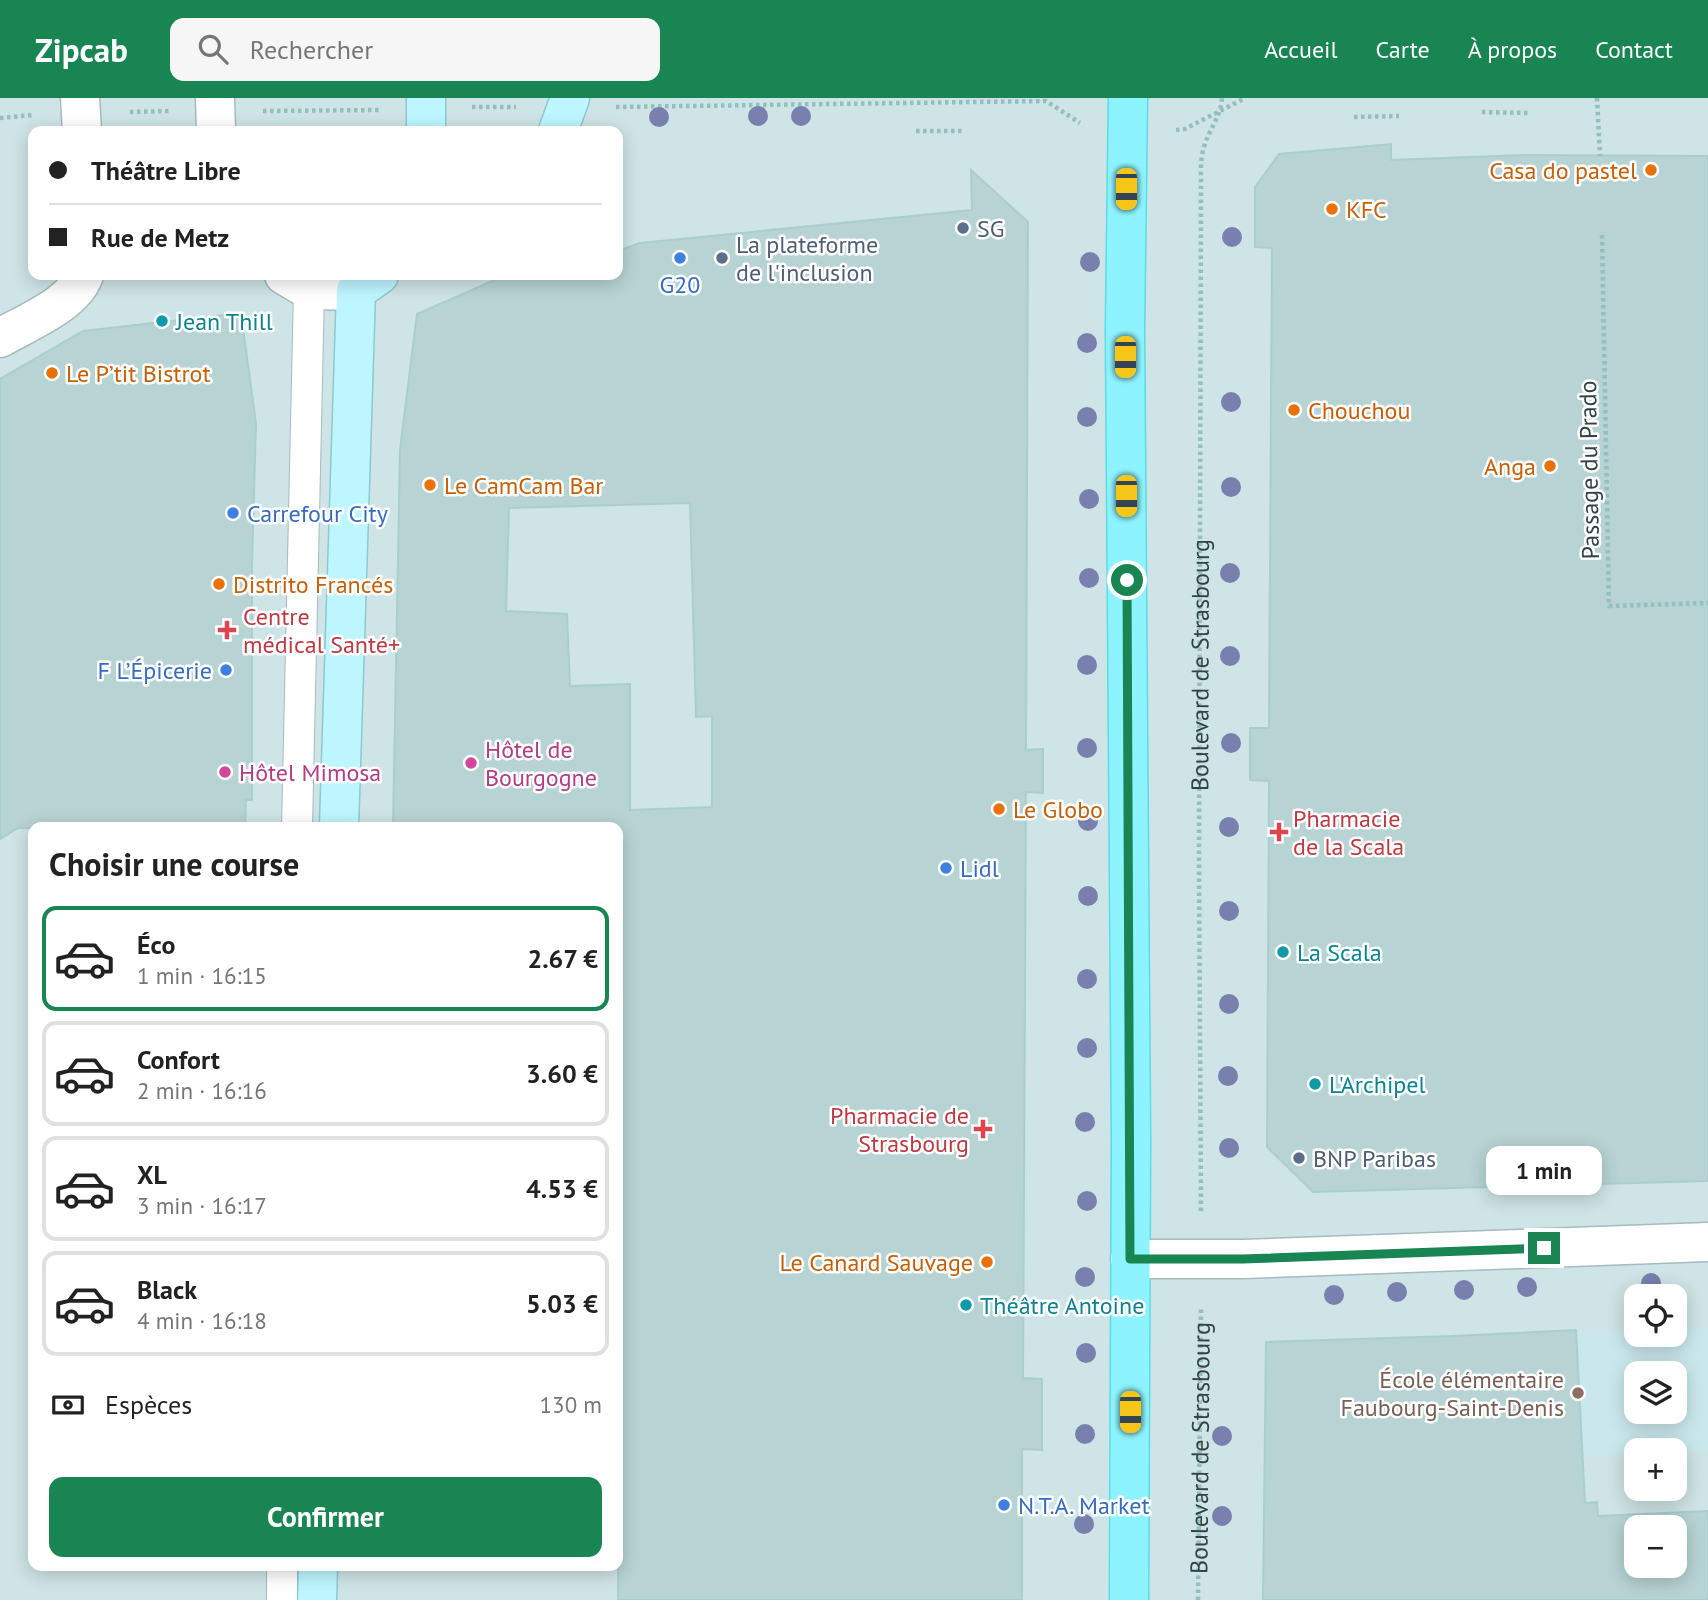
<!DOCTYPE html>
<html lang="fr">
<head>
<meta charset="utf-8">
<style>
  body { margin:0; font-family:"PT Sans",sans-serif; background:#f6f6f6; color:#222; height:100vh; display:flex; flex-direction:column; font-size:26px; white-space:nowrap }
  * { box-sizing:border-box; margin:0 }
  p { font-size:23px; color:#767676 }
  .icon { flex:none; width:38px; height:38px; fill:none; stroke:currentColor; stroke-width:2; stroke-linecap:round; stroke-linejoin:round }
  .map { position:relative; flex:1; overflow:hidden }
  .drawer { position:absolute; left:28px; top:724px; width:595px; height:749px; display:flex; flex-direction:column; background:#fff; border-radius:14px; box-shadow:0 4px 18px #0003 }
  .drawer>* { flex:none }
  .banner { position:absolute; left:28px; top:28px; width:595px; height:154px; border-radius:14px; box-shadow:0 4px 18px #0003; display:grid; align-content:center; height:154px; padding:0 21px; background:#fff }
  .tools { position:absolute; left:1624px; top:1186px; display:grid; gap:14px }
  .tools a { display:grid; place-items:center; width:63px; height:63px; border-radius:14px; background:#fff; box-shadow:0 4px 18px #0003; font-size:35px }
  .end { position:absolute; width:32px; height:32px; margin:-16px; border:9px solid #188552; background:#fff; box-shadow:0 0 0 4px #fff }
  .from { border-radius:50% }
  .bubble { position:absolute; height:49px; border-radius:14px; background:#fff; box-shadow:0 4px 18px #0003; font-size:23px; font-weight:700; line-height:49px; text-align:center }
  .car { position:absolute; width:21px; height:42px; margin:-21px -10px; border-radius:9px; box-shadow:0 0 5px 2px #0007; background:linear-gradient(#f5c518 24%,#345 0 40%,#f5c518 0 76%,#345 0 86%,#f5c518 0) }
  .banner b { display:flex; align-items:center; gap:24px; height:66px; font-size:26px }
  .banner b+b { border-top:2px solid #e0e0e0 }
  .banner i { width:18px; height:18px; background:#222 }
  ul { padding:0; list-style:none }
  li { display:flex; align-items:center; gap:21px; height:105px; margin:0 14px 10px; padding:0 7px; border:4px solid #e0e0e0; border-radius:14px }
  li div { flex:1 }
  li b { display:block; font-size:26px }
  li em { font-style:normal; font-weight:700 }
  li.current { border-color:#188552 }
  li>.icon { width:63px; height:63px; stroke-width:1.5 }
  h2 { padding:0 21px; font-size:32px; line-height:84px }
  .pay { display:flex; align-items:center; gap:18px; height:77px; padding:0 21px; font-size:26px }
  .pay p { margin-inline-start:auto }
  .cta { display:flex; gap:14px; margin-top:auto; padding:14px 21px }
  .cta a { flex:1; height:80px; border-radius:14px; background:#188552; color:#fff; font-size:28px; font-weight:700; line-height:80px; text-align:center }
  header { display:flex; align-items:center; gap:42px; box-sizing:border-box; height:98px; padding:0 35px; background:#188552; color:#fff }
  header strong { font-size:33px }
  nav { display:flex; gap:38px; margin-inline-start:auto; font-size:24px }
  .search { width:490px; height:63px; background:#f6f6f6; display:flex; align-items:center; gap:18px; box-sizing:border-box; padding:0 24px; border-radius:14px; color:#767676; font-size:26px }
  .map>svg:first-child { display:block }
  .residential { fill:#cfe4e6; fill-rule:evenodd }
  .education { fill:#cae8ec; fill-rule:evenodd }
  .building { fill:#b7d3d3; stroke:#aacece; stroke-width:2; fill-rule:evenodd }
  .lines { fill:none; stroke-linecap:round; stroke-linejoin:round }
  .service-casing { stroke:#a4bcbd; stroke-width:32 }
  .pedestrian-casing { stroke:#a4bcbd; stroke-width:41 }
  .minor-casing { stroke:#a4bcbd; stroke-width:41 }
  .secondary-casing { stroke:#8dc9d0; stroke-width:41 }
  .primary-casing { stroke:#5adce7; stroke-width:41 }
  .path { stroke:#95bebf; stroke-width:4.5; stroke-dasharray:3.5 3.5; stroke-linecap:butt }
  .service { stroke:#fff; stroke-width:30 }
  .pedestrian { stroke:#fff; stroke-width:38 }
  .minor { stroke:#fff; stroke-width:38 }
  .secondary { stroke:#bef6ff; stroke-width:38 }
  .primary { stroke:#8df4ff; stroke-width:38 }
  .tree { fill:#7980ae }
  .route { stroke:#188552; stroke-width:9 }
  .food-dot { fill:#e8710a; stroke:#fff; stroke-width:2.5 }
  .service-dot { fill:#5c6f8a; stroke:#fff; stroke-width:2.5 }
  .shop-dot { fill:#3f7fe0; stroke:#fff; stroke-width:2.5 }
  .culture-dot { fill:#0f9aa8; stroke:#fff; stroke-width:2.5 }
  .health-dot { fill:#e0444e; stroke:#fff; stroke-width:2.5 }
  .hotel-dot { fill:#d1479c; stroke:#fff; stroke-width:2.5 }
  .education-dot { fill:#8d6e63; stroke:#fff; stroke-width:2.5 }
  .labels { text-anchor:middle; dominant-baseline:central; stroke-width:5; stroke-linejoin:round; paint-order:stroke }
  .food-label { font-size:24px; fill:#c56008; stroke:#fff; text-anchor:start }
  .service-label { font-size:24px; fill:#4e5e75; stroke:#fff; text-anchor:start }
  .shop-label { font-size:24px; fill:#366cbe; stroke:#fff; text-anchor:start }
  .culture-label { font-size:24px; fill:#0d838f; stroke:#fff; text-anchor:start }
  .street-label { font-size:24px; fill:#324343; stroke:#fff }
  .health-label { font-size:24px; fill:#be3a42; stroke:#fff; text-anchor:start }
  .hotel-label { font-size:24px; fill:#b23c85; stroke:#fff; text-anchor:start }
  .education-label { font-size:24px; fill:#785e54; stroke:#fff; text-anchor:end }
</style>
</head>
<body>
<header>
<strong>Zipcab</strong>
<div class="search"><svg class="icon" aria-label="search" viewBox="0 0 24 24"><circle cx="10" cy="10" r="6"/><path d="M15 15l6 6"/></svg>Rechercher</div>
<nav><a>Accueil</a><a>Carte</a><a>À propos</a><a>Contact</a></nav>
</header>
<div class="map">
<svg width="1708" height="1502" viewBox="0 0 1708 1502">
  <rect width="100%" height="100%" fill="#e1f0f2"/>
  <!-- residential -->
  <path class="residential" d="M0,0h1708v1502h-1708zM33,33h585v144h-585zM33,730h585v738h-585zM1636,1199h39v38h-39zM1636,1276h39v38h-39zM1636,1353h39v38h-39zM1636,1430h39v38h-39z"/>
  <!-- education -->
  <path class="education" d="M1708,1229v124h-72v3l-112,4 -8,-126 120,-3v6h39v-7zM1636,1276h39v38h-39z"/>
  <!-- building -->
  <g class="building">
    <polygon points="1391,46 1391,62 1524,57 1708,58 1708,1083 1313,1094 1267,1049 1269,683 1250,682 1250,630 1269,630 1272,150 1255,149 1255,89 1279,56"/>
    <path d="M971,72l57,52 -2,528 17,-1v44l-17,-1 -3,586 19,1v71l-20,-1v151h-404v-583l2,-49 -2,-1v-139h-225l7,-378 17,-136 89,-39h112v-24l22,-8 332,-33zM690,405l6,214 16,-1v91l-82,3v-126l-60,2 -3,-72 -61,-3 3,-103z"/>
    <polygon points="241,215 256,326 252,465 252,702 246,702 245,730 18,730 0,741 0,281 83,233"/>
    <path d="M1576,1232l9,173 12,-1 1,14 110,-5v89h-445l3,-258 187,-6zM1636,1430h39v38h-39z"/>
  </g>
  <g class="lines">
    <defs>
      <g id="service">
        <polyline points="297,730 309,192"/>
        <polyline points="282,1502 282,1468"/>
      </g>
      <g id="pedestrian">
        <polyline points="80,0 82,33"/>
        <path d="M0,240c26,-15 74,-34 84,-63"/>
      </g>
      <g id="minor">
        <polyline points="215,0 216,33"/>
        <polyline points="284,177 309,192 356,193"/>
        <polyline points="1130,1161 1243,1161 1708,1144"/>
      </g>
      <g id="secondary">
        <polyline points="426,0 426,33"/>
        <polyline points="558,33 570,0"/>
        <polyline points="339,730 356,193 379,177"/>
        <polyline points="317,1502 318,1468"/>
      </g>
      <polyline id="primary" points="1128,0 1125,231 1131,1041 1129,1502"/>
    </defs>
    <!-- service casing -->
    <use href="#service" class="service-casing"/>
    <!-- pedestrian casing -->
    <use href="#pedestrian" class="pedestrian-casing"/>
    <!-- minor casing -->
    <use href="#minor" class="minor-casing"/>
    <!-- secondary casing -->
    <use href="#secondary" class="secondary-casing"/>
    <!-- primary casing -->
    <use href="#primary" class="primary-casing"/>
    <!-- path -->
    <g class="path">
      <polyline points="1597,0 1600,58"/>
      <polyline points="472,9 516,9"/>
      <polyline points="616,9 1046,3 1080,25"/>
      <polyline points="263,13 380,12"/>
      <polyline points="130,14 170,13"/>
      <polyline points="1482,14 1528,15"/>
      <polyline points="1354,19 1399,18"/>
      <polyline points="0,20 33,17"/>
      <polyline points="1176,32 1185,31 1245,0"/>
      <polyline points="916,33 962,33"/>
      <polyline points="1602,137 1609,508 1708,505"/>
      <path id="s1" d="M1201,1113l-2,-350 2,-673c0,-13 -1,-29 3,-41 5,-18 17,-30 18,-49"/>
      <path id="s2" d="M1198,1502l3,-293"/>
    </g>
    <!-- service -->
    <use href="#service" class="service"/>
    <!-- pedestrian -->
    <use href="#pedestrian" class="pedestrian"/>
    <!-- minor -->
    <use href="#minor" class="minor"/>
    <!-- secondary -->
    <use href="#secondary" class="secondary"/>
    <!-- primary -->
    <use href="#primary" class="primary"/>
  </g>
  <!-- trees -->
  <g class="tree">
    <circle cx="758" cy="18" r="10"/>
    <circle cx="801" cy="18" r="10"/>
    <circle cx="659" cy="19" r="10"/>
    <circle cx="1232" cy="139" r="10"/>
    <circle cx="1090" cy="164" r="10"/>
    <circle cx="1087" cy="245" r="10"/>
    <circle cx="1231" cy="304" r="10"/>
    <circle cx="1087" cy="319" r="10"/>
    <circle cx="1231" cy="389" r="10"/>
    <circle cx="1089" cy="401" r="10"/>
    <circle cx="1230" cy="475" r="10"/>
    <circle cx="1089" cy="480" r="10"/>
    <circle cx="1230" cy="558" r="10"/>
    <circle cx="1087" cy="567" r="10"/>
    <circle cx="1231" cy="645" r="10"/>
    <circle cx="1087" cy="650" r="10"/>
    <circle cx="1088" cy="723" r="10"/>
    <circle cx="1229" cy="729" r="10"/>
    <circle cx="1088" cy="798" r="10"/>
    <circle cx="1229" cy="813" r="10"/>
    <circle cx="1087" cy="881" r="10"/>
    <circle cx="1229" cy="906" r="10"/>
    <circle cx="1087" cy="950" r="10"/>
    <circle cx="1228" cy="978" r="10"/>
    <circle cx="1085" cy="1024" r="10"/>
    <circle cx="1229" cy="1050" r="10"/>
    <circle cx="1087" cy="1103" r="10"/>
    <circle cx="1085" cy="1179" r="10"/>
    <circle cx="1651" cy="1185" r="10"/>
    <circle cx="1527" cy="1189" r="10"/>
    <circle cx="1464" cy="1192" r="10"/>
    <circle cx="1397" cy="1194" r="10"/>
    <circle cx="1334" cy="1197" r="10"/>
    <circle cx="1086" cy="1255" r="10"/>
    <circle cx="1085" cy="1336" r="10"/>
    <circle cx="1222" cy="1338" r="10"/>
    <circle cx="1222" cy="1418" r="10"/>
    <circle cx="1084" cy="1426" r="10"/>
  </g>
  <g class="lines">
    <!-- route -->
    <polyline class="route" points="1127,482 1130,1161 1243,1161 1544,1150"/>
  </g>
  <!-- markers -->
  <g class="food-dot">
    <circle cx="1651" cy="72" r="7"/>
    <circle cx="1332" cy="111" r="7"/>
    <circle cx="52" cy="275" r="7"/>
    <circle cx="1294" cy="312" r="7"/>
    <circle cx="1550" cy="368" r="7"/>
    <circle cx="430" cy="387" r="7"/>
    <circle cx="219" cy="486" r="7"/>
    <circle cx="999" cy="711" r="7"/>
    <circle cx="987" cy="1164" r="7"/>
  </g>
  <g class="service-dot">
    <circle cx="963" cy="130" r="7"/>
    <circle cx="722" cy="160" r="7"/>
    <circle cx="1299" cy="1060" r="7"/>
  </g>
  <g class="shop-dot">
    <circle cx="680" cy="160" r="7"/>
    <circle cx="233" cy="415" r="7"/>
    <circle cx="226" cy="572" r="7"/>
    <circle cx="946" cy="770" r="7"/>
    <circle cx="1004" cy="1407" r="7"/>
  </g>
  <g class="culture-dot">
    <circle cx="162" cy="223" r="7"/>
    <circle cx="1283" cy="854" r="7"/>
    <circle cx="1315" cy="986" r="7"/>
    <circle cx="966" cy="1207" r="7"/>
  </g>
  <g class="health-dot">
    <path d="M223.5 521.5h7v7h7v7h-7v7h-7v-7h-7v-7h7z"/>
    <path d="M1275.5 723.5h7v7h7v7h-7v7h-7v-7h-7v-7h7z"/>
    <path d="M979.5 1020.5h7v7h7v7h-7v7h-7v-7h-7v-7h7z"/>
  </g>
  <g class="hotel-dot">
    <circle cx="471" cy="665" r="7"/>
    <circle cx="225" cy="674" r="7"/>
  </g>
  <circle class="education-dot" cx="1578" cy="1295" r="7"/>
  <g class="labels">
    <!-- food labels -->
    <g class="food-label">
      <text x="1637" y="72" text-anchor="end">Casa do pastel</text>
      <text x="1346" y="111">KFC</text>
      <text x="66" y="275">Le P’tit Bistrot</text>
      <text x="1308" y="312">Chouchou</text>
      <text x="1536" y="368" text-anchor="end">Anga</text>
      <text x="444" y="387">Le CamCam Bar</text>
      <text x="233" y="486">Distrito Francés</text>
      <text x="1013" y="711">Le Globo</text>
      <text x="973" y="1164" text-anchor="end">Le Canard Sauvage</text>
    </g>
    <!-- service labels -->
    <g class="service-label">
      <text x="977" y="130">SG</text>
      <text x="736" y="146">La plateforme<tspan x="736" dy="28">de l'inclusion</tspan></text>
      <text x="1313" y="1060">BNP Paribas</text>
    </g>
    <!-- shop labels -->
    <g class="shop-label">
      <text x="680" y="186" text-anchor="middle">G20</text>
      <text x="247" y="415">Carrefour City</text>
      <text x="212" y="572" text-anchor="end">F L’Épicerie</text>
      <text x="960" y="770">Lidl</text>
      <text x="1018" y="1407">N.T.A. Market</text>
    </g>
    <!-- culture labels -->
    <g class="culture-label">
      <text x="176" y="223">Jean Thill</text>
      <text x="1297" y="854">La Scala</text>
      <text x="1329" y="986">L'Archipel</text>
      <text x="980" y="1207">Théâtre Antoine</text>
    </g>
    <!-- street labels -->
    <g class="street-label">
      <text transform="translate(1589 372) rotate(-91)">Passage du Prado</text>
      <text stroke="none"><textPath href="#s1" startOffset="546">Boulevard de Strasbourg</textPath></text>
      <text stroke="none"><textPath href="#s2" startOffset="152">Boulevard de Strasbourg</textPath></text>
    </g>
    <!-- health labels -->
    <g class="health-label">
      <text x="243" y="518">Centre<tspan x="243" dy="28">médical Santé+</tspan></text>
      <text x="1293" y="720">Pharmacie<tspan x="1293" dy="28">de la Scala</tspan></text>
      <text x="969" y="1017" text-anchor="end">Pharmacie de<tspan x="969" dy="28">Strasbourg</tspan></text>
    </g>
    <!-- hotel labels -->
    <g class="hotel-label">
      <text x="485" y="651">Hôtel de<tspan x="485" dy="28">Bourgogne</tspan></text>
      <text x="239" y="674">Hôtel Mimosa</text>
    </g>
    <!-- education labels -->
    <g class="education-label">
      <text x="1564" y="1281">École élémentaire<tspan x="1564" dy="28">Faubourg-Saint-Denis</tspan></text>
    </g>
  </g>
</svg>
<div class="tools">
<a><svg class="icon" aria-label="locate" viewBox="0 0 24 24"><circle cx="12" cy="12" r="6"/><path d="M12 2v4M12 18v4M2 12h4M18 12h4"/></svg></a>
<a><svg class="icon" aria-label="layers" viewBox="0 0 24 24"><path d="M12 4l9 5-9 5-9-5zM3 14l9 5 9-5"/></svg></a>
<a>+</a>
<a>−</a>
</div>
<i class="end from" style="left:1127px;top:482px"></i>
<i class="end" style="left:1544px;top:1150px"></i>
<div class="bubble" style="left:1486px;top:1048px;width:116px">1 min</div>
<i class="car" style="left:1126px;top:91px;rotate:180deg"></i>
<i class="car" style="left:1125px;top:259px;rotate:180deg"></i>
<i class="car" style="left:1126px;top:398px;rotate:180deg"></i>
<i class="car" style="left:1130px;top:1314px;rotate:180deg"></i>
<div class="banner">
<b><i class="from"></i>Théâtre Libre</b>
<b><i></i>Rue de Metz</b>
</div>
<section class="drawer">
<h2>Choisir une course</h2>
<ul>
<li class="current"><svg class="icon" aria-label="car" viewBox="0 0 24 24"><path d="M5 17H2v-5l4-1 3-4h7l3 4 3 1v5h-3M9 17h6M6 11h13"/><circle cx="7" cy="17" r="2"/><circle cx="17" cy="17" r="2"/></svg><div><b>Éco</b><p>1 min · 16:15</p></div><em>2.67 €</em></li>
<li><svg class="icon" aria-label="car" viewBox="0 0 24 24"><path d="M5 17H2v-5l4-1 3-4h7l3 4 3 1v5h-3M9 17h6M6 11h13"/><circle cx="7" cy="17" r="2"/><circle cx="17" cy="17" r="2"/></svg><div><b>Confort</b><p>2 min · 16:16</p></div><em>3.60 €</em></li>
<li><svg class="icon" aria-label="car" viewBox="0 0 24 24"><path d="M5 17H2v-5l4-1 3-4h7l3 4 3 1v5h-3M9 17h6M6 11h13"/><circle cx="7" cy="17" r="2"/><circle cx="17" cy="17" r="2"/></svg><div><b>XL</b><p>3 min · 16:17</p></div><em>4.53 €</em></li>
<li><svg class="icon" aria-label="car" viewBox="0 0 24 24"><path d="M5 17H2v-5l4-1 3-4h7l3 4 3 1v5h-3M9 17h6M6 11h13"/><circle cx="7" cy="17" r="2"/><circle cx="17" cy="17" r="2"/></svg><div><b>Black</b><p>4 min · 16:18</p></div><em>5.03 €</em></li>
</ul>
<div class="pay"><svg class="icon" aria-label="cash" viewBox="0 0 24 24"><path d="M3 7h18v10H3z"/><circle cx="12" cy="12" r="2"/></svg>Espèces<p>130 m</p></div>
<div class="cta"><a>Confirmer</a></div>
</section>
</div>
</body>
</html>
